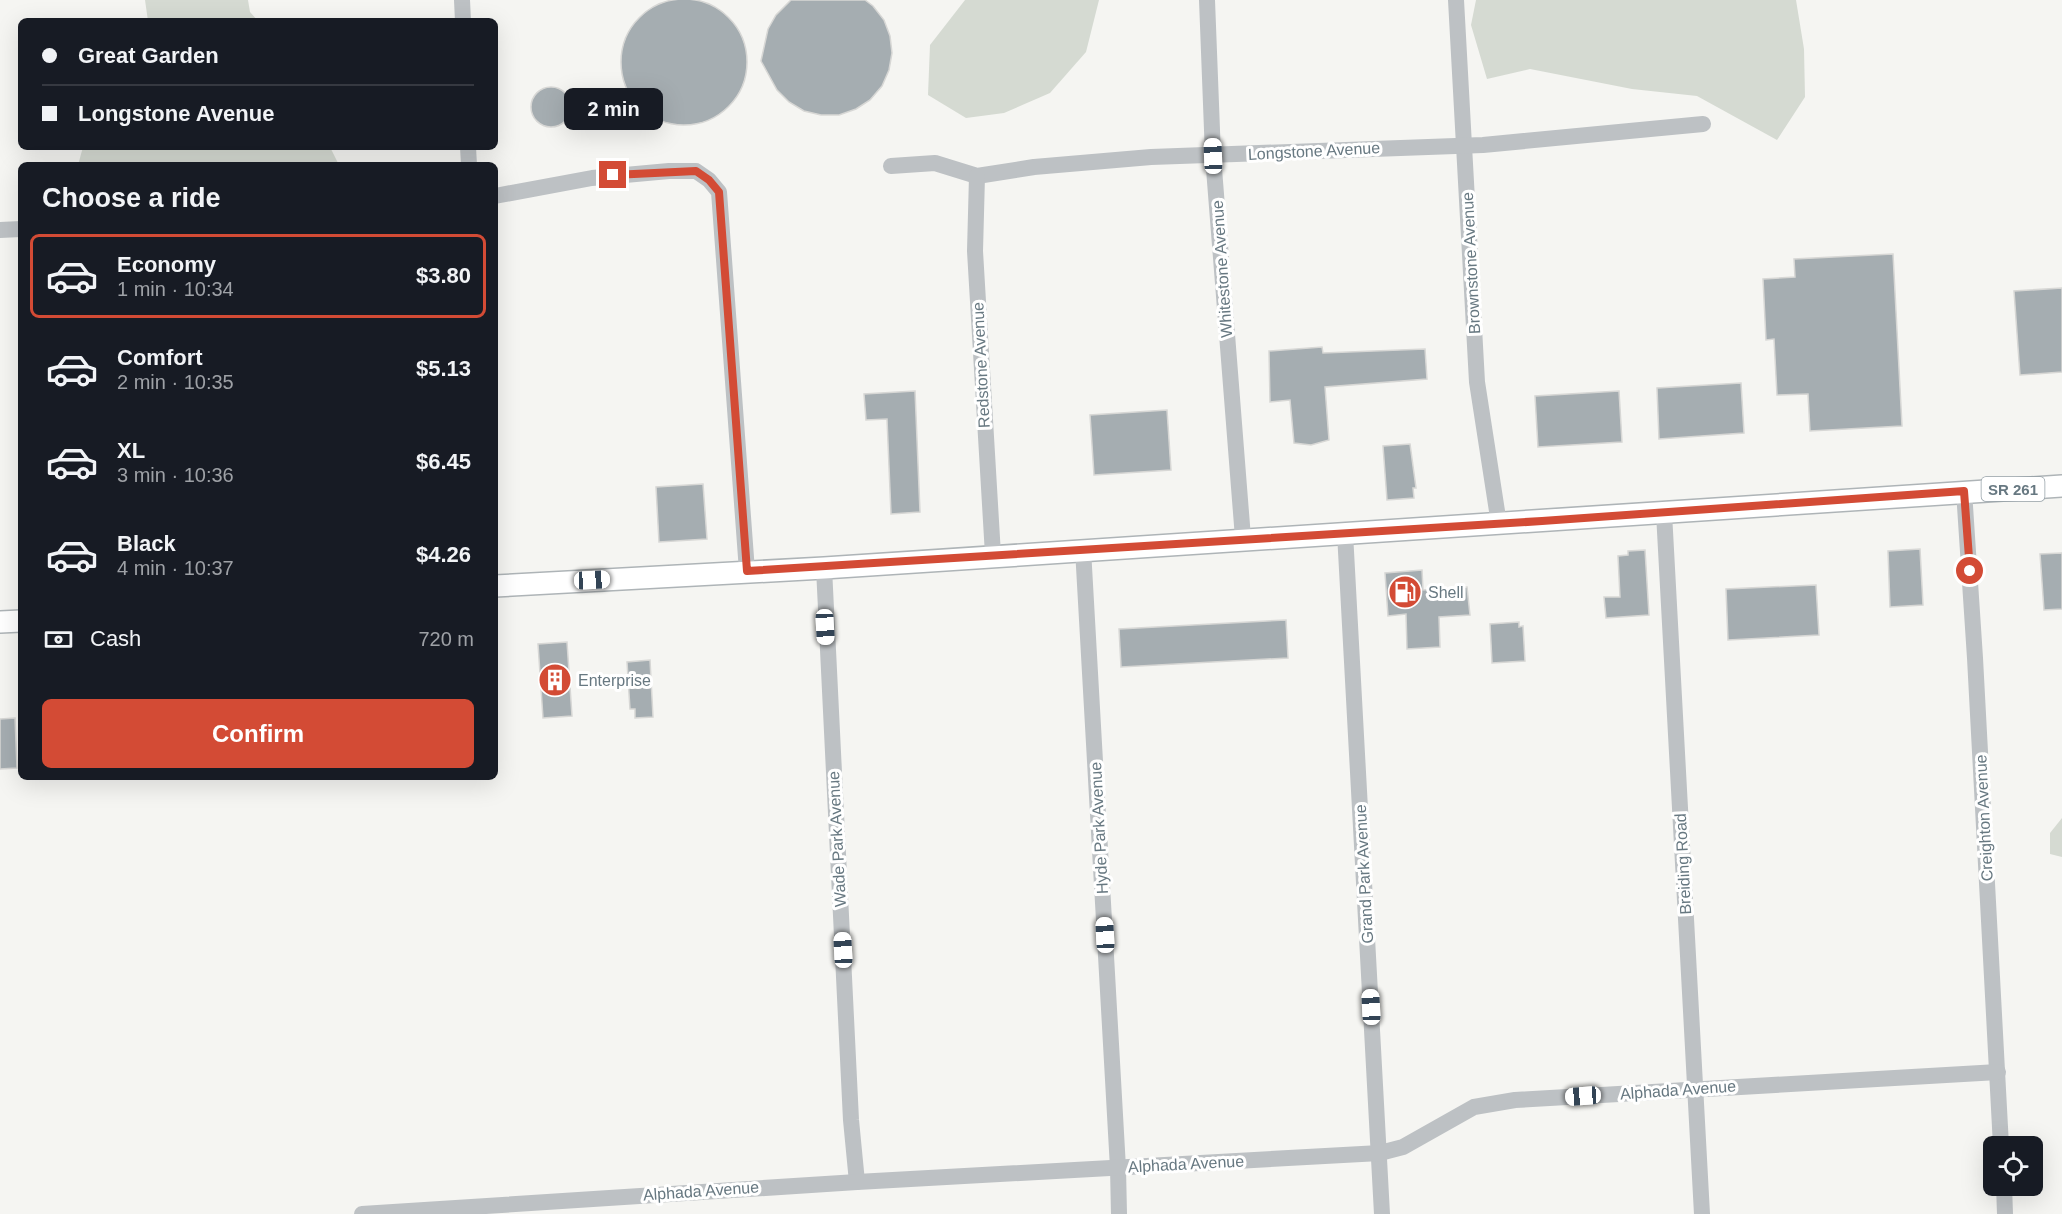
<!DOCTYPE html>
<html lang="en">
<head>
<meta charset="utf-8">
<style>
  body { margin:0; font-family:Helvetica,sans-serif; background:#242831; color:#f1f3f6; height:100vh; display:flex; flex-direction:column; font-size:22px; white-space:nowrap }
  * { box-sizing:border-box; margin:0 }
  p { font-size:20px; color:#9ea1a6 }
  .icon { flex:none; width:33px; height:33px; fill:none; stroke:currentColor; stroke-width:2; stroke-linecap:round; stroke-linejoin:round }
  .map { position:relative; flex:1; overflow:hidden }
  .drawer { position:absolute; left:18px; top:162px; width:480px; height:618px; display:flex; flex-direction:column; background:#171b24; border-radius:9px; box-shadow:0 6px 24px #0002 }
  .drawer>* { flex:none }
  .hud { position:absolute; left:18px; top:18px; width:480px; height:132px; border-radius:9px; box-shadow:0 6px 24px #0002; display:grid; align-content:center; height:132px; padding:0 24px; background:#171b24 }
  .controls { position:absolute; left:1983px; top:1136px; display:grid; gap:12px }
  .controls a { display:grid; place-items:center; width:60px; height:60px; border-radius:9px; background:#171b24; box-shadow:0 6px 24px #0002; font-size:30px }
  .end { position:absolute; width:27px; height:27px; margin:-14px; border:8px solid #d34b35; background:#fff; box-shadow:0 0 0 3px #fff }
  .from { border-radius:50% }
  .bubble { position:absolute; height:42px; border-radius:9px; background:#171b24; box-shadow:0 6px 24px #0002; font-size:20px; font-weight:600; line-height:42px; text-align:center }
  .car { position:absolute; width:18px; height:36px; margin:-18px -9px; border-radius:8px; box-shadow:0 0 4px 2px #0007; background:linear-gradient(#fff 24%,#345 0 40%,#fff 0 76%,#345 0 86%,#fff 0) }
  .hud b { display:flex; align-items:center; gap:21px; height:57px; font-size:22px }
  .hud b+b { border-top:2px solid #363941 }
  .hud i { width:15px; height:15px; background:#f1f3f6 }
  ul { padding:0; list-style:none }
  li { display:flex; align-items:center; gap:18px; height:84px; margin:0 12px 9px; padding:0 12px; border:3px solid transparent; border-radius:9px }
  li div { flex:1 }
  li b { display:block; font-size:22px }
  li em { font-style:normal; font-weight:600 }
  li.on { border-color:#d34b35 }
  li>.icon { width:54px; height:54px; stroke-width:1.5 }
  h2 { padding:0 24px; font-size:27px; line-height:72px }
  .pay { display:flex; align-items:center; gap:15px; height:66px; padding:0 24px; font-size:22px }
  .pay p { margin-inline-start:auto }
  .primary-button { display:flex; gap:12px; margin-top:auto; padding:12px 24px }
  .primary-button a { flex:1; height:69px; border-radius:9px; background:#d34b35; color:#fff; font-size:24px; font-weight:600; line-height:69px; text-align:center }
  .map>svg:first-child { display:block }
  .green { fill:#d5dad2 }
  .building { fill:#a5adb1; stroke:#d7d7d5; stroke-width:1.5 }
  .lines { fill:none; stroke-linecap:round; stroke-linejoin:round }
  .major-casing { stroke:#aeb4b7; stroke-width:24 }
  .minor { stroke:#bdc1c4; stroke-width:16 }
  .major { stroke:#fff; stroke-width:21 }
  .route { stroke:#d34b35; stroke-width:8 }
  .labels { text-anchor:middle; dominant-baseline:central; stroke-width:6; stroke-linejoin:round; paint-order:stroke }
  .shield { fill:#fff; stroke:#95a0a7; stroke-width:1.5 }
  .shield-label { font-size:15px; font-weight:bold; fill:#677881 }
  .street-label { font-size:16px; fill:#677881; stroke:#fff }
  .poi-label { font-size:16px; fill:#677881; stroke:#fff; text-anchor:start }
</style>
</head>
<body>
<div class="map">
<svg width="2062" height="1214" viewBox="0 0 2062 1214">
  <rect width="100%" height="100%" fill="#f5f5f2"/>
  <!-- green -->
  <g class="green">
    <polygon points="145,0 248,0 250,12 258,21 148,21"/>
    <polygon points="965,0 1099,0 1086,52 1050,93 1004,113 966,118 928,95 930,45"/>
    <polygon points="1476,0 1796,0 1804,49 1805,97 1777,140 1697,96 1632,89 1530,69 1487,79 1471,25"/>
    <polygon points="83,147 330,147 339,165 78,165"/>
    <polygon points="2062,818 2062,857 2050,854 2050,833"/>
  </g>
  <!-- building -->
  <g class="building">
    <circle cx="684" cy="62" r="63"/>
    <polygon points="791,0 865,0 873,6 884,20 890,36 892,53 889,70 882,86 870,100 856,109 839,115 821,115 804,111 789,102 777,90 761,61 768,29 776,15"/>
    <circle cx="551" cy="107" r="20"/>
    <polygon points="1893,254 1902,426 1810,431 1808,394 1777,395 1774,339 1766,340 1763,279 1795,277 1794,259"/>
    <polygon points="2062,288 2062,372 2020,375 2014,291"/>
    <polygon points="1322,347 1323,353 1425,349 1427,379 1325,387 1329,440 1311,445 1294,443 1290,400 1270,402 1269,351"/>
    <polygon points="1741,383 1744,433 1659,439 1657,388"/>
    <polygon points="915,391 920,512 891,514 887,419 866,420 864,394"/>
    <polygon points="1619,391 1622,442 1538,447 1535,396"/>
    <polygon points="1167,410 1171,470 1094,475 1090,415"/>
    <polygon points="1410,444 1416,488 1413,488 1414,498 1387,500 1383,446"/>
    <polygon points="703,484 707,539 659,542 656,487"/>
    <polygon points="1920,549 1923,605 1890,607 1888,551"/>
    <polygon points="1645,550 1649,615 1606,618 1604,597 1620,597 1618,556 1628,555 1628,551"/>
    <polygon points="2062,553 2062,609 2044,610 2040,554"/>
    <polygon points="1422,570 1423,590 1467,587 1470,615 1439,617 1440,647 1407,649 1406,614 1388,616 1385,573"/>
    <polygon points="1816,585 1819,635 1728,640 1726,589"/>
    <polygon points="1286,620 1288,658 1121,667 1119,629"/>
    <polygon points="1519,622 1519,627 1523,626 1525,661 1492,663 1490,624"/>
    <polygon points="567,642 572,716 543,718 538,644"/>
    <polygon points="650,660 653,717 635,718 635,709 630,709 627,662"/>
    <polygon points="15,718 17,768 0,769 0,719"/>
  </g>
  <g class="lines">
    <defs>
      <g id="major">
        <polyline points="495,586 824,568 2062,486"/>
        <polyline points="0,622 21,621"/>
      </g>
    </defs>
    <!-- major casing -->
    <use href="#major" class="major-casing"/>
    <!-- minor -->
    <g class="minor">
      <polyline points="462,0 463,21"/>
      <polyline points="1207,0 1213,156 1243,538"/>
      <polyline points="1456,0 1477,382 1499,524"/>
      <polyline points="468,147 469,165"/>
      <polyline points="891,166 935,163 977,176 1034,167 1151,157 1483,145 1703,124"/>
      <polyline points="977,176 975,251 993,555"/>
      <polyline points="495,196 592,178 669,171 696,171 709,180 719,192 747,571"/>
      <polyline points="0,230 21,229"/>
      <polyline points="1964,491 1975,658 2001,1146"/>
      <polyline points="1664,513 1702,1214"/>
      <polyline points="1345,533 1382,1214"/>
      <polyline points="1083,549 1118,1168 1119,1214"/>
      <polyline points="824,568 851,1120 857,1182"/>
      <polyline points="2004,1185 2005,1214"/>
      <polyline points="362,1214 857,1182 1380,1153 1403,1147 1474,1107 1515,1100 1998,1072"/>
    </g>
    <!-- major -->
    <use href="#major" class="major"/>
  </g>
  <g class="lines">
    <!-- route -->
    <polyline class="route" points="613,175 696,171 709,180 719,192 747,571 1542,521 1964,491 1970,571"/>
  </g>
  <!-- icons -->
  <defs>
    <symbol id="fuel-disc" viewBox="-11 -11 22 22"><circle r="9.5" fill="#d34b35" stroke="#fff"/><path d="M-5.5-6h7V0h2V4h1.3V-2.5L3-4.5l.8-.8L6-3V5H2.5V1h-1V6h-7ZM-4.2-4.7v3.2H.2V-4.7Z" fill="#fff"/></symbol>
    <symbol id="building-disc" viewBox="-11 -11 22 22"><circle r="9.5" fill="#d34b35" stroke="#fff"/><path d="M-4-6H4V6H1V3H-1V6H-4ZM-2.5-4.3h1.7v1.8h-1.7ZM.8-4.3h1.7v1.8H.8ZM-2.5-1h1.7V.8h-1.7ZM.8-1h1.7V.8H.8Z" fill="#fff"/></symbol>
  </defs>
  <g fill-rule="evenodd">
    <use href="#fuel-disc" x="1386" y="573" width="38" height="38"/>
    <use href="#building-disc" x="536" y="661" width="38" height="38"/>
  </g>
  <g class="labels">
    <!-- shield labels -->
    <rect class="shield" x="1981.5" y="477" width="63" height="24" rx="4.5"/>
    <g class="shield-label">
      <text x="2013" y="489">SR 261</text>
    </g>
    <!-- street labels -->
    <g class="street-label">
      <text transform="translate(1314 151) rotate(-3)">Longstone Avenue</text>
      <text transform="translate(1471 263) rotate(-93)">Brownstone Avenue</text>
      <text transform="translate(1222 269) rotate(-94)">Whitestone Avenue</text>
      <text transform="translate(981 365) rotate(-93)">Redstone Avenue</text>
      <text transform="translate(1984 818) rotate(-93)">Creighton Avenue</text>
      <text transform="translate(1099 828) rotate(-93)">Hyde Park Avenue</text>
      <text transform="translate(837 839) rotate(-93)">Wade Park Avenue</text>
      <text transform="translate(1683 864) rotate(-93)">Breiding Road</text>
      <text transform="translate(1364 874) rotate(-93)">Grand Park Avenue</text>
      <text transform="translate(1678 1090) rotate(-4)">Alphada Avenue</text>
      <text transform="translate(1186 1164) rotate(-3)">Alphada Avenue</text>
      <text transform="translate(701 1191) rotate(-4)">Alphada Avenue</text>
    </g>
    <!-- poi labels -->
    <g class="poi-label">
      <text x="1428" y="592">Shell</text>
      <text x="578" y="680">Enterprise</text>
    </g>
  </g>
</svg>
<div class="controls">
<a><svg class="icon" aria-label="locate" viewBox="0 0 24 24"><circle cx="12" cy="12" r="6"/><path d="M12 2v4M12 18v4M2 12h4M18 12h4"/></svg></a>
</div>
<i class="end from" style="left:1970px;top:571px"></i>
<i class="end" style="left:613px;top:175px"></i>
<div class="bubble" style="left:564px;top:88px;width:99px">2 min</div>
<i class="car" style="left:1213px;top:156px;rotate:358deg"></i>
<i class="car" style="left:592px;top:580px;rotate:87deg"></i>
<i class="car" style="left:825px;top:627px;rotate:177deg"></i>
<i class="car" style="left:1105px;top:935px;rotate:357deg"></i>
<i class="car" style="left:843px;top:950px;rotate:357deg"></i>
<i class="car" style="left:1371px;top:1007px;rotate:357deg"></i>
<i class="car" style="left:1583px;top:1096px;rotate:266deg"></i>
<div class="hud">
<b><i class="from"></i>Great Garden</b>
<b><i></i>Longstone Avenue</b>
</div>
<section class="drawer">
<h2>Choose a ride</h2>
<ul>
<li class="on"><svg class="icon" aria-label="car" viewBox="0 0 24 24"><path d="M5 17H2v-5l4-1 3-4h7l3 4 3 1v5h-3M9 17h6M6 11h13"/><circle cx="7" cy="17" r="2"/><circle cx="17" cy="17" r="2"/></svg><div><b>Economy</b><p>1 min · 10:34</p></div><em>$3.80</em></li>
<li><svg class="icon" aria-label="car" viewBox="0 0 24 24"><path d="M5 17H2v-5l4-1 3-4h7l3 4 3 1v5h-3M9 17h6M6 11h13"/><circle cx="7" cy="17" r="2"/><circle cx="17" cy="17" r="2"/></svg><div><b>Comfort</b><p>2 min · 10:35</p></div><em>$5.13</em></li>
<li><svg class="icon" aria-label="car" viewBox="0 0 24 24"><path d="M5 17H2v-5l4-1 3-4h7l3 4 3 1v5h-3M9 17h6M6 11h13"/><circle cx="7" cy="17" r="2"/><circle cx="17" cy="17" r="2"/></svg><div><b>XL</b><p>3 min · 10:36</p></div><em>$6.45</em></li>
<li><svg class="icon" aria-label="car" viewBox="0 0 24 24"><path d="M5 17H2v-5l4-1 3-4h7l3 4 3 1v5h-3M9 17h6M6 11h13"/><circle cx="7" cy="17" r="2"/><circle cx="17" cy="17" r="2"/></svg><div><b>Black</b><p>4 min · 10:37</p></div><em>$4.26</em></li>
</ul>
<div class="pay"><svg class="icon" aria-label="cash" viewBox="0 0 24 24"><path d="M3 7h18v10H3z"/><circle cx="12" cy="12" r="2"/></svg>Cash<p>720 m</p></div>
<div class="primary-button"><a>Confirm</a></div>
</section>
</div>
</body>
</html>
